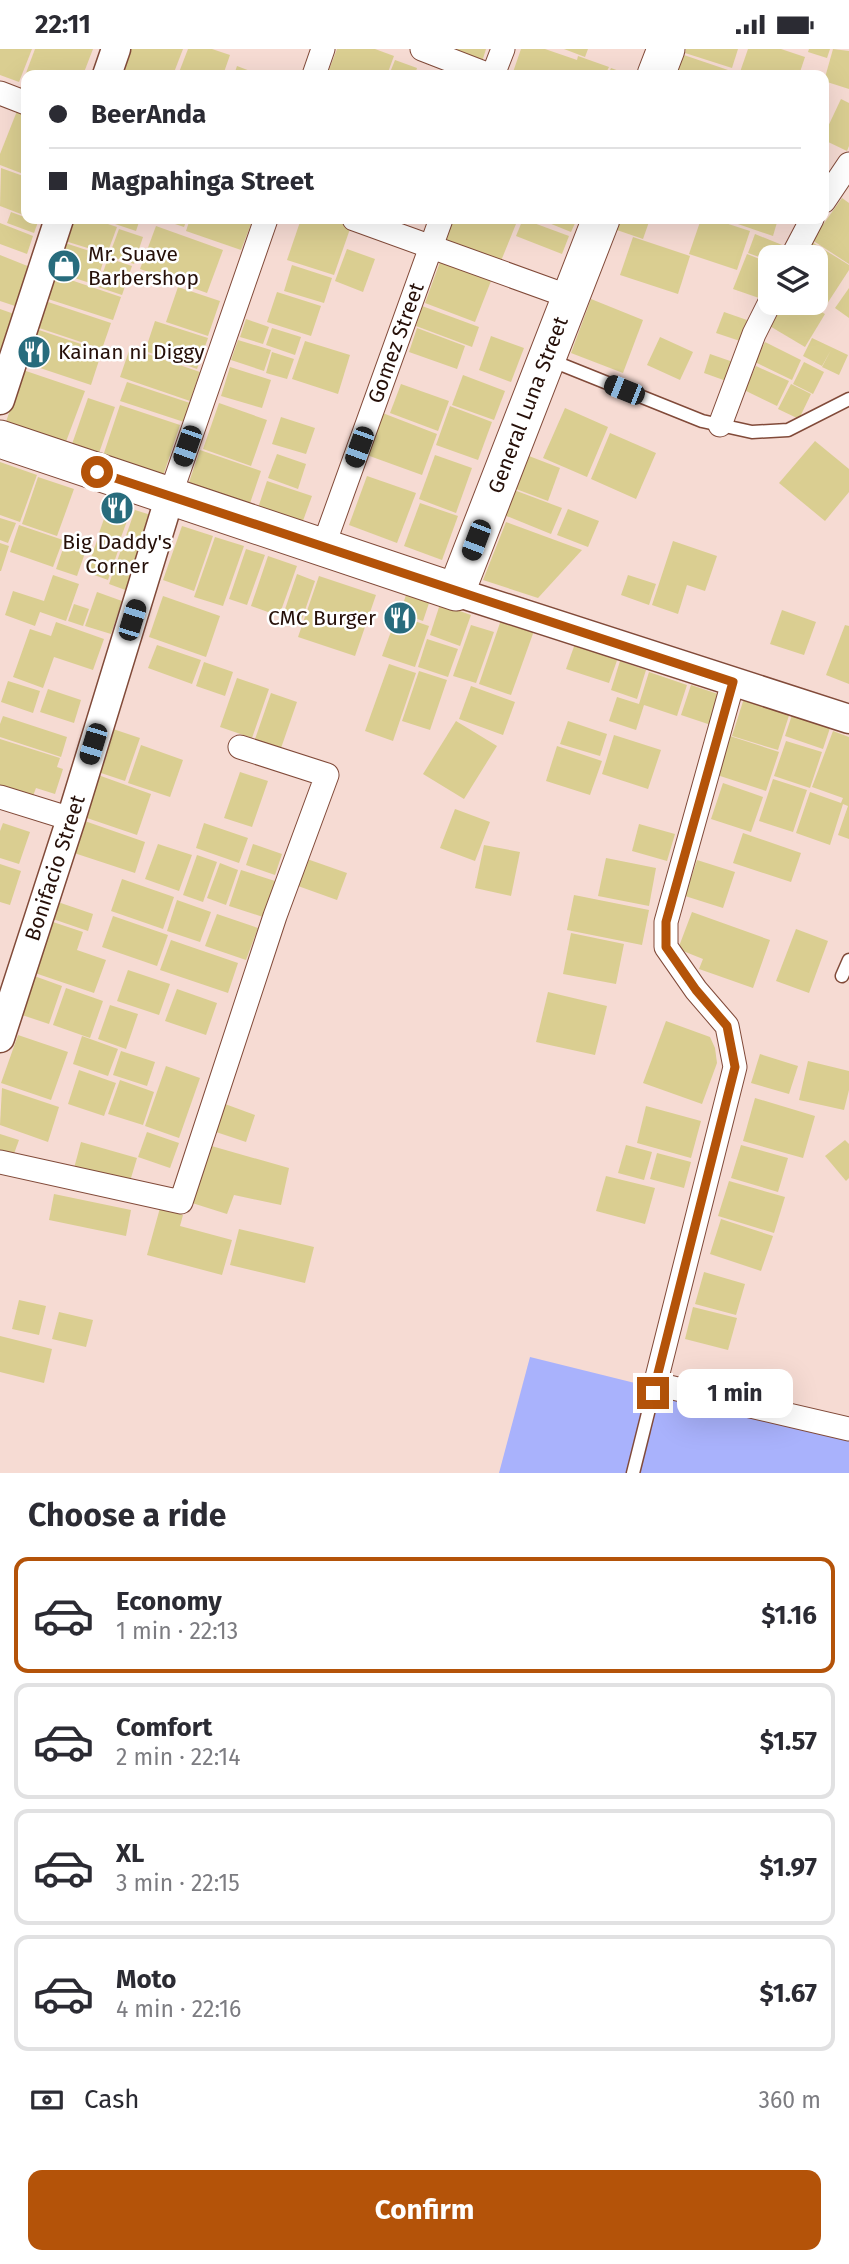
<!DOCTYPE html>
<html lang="en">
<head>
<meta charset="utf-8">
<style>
  body { margin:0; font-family:"Fira Sans",sans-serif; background:#f2f2f3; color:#2b2b33; height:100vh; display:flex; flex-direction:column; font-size:26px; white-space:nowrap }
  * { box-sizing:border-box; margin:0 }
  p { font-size:23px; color:#7c7c81 }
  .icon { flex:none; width:38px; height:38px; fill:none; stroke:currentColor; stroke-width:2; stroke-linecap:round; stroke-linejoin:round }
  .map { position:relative; height:1424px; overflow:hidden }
  .side { display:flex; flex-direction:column; background:#fff; flex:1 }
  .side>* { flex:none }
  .hud { position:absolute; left:21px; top:21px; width:808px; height:154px; border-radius:14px; box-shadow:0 7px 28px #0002; display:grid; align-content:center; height:154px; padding:0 28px; background:#fff }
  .fabs { position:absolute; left:758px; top:196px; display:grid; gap:14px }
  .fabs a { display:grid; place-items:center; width:70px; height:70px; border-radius:14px; background:#fff; box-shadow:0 7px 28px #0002; font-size:35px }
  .end { position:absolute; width:32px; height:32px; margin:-16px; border:9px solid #b45309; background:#fff; box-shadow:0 0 0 4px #fff }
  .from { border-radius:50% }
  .bubble { position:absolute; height:49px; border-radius:14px; background:#fff; box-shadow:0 7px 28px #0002; font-size:23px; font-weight:700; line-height:49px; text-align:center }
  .car { position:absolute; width:21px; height:42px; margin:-21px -10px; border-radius:9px; box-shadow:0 0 5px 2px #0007; background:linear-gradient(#222 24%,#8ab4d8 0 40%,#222 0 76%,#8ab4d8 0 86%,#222 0) }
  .hud b { display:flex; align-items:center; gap:24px; height:66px; font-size:26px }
  .hud b+b { border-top:2px solid #e1e1e2 }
  .hud i { width:18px; height:18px; background:#2b2b33 }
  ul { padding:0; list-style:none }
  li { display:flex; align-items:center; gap:21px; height:116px; margin:0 14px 10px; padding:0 14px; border:4px solid #e1e1e2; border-radius:14px }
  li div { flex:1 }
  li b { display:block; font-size:26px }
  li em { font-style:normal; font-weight:700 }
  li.on { border-color:#b45309 }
  li>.icon { width:63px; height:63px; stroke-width:1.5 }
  h2 { padding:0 28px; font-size:32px; line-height:84px }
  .pay { display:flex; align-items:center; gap:18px; height:77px; padding:0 28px; font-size:26px }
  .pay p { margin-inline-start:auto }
  .cta { display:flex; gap:14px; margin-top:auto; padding:14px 28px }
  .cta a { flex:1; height:80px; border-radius:14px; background:#b45309; color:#fff; font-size:28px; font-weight:700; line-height:80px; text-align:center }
  .status { display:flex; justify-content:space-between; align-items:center; height:49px; padding:0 35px; background:#fff; direction:ltr }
  .status svg { height:19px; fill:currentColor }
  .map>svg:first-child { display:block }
  .green { fill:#a9b2fc }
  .building { fill:#dace91 }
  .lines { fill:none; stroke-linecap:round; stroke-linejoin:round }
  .service-casing { stroke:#814a39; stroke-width:15 }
  .minor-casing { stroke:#814a39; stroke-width:25 }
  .tertiary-casing { stroke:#814a39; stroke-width:31 }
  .primary-casing { stroke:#814a39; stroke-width:39 }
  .service { stroke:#fff; stroke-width:12 }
  .minor { stroke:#fff; stroke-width:23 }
  .tertiary { stroke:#fff; stroke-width:28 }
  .primary { stroke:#fff; stroke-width:37 }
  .route { stroke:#b45309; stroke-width:9 }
  .labels { text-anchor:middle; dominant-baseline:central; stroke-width:5; stroke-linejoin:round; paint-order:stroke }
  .poi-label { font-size:21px; fill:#261009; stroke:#fff; text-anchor:start }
  .street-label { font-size:21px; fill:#261009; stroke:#fff }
</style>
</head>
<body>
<div class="status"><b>22:11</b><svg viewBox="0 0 49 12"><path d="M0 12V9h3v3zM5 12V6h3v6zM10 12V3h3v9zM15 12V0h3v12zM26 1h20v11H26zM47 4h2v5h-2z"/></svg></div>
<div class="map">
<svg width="849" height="1424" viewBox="0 0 849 1424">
  <rect width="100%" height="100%" fill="#f6dbd3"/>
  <!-- green -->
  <polygon class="green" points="530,1308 849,1387 849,1424 499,1424"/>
  <!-- building -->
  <g class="building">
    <polygon points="0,0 32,0 19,33 0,26"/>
    <polygon points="35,0 93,0 83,26 26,26 26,43 20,40"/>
    <polygon points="129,0 183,0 173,26 131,26 120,22"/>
    <polygon points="188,0 212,0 230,6 223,26 178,26"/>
    <polygon points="337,0 375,0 394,7 387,26 327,26"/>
    <polygon points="445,0 486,0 482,13"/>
    <polygon points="521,0 545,0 577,11 578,7 609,18 605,26 512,26"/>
    <polygon points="564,0 588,0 585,8"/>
    <polygon points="686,0 738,0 732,19 685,4"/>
    <polygon points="748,0 781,0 805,8 799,26 739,26"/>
    <polygon points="809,0 830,0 827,9 808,3"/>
    <polygon points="833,0 849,2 849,40 824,32"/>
    <polygon points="678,4 728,21 726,26 671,26"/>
    <polygon points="395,11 417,19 415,26 389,26"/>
    <polygon points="237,17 261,26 234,26"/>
    <polygon points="611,19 630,26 608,26"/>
    <polygon points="841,50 849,54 849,97 847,102 824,91 824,86"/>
    <polygon points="17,62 26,65 26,126 0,116 0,105"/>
    <polygon points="1,119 26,128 26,167 0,157"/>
    <polygon points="842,149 849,154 849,215 812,191"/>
    <polygon points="11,163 38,173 34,184 7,174"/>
    <polygon points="73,170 93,170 117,178 107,205 65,192"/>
    <polygon points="100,170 140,170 136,182"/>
    <polygon points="160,170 187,170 184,178"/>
    <polygon points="190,170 253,170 241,201 186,182"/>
    <polygon points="301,170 328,170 351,177 334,226 287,211"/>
    <polygon points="447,170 518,170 501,212 440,188"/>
    <polygon points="523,170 569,187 562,205 516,187"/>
    <polygon points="539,170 577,170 571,183"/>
    <polygon points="614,170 650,170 643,190 611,179"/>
    <polygon points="701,170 713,170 750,182 737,221 689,205"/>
    <polygon points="734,170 778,170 773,187 732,173"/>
    <polygon points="0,174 33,187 27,205 0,195"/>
    <polygon points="156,177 223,201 207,244 140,220"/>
    <polygon points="119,180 143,188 134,215 109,207"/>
    <polygon points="755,185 787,198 783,208 770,208 770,212 748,204"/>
    <polygon points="633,188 690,207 678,245 620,226"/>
    <polygon points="62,193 105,207 96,236 53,222"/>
    <polygon points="812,193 849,216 849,221 823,261 811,254 816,254 816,208 802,208"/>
    <polygon points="347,200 375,210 363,243 335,232"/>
    <polygon points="747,205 770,214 770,220 759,249 733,240"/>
    <polygon points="0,206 30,218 15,257 0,252"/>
    <polygon points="108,209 132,217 122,246 98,238"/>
    <polygon points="440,213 491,232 475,273 425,254"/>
    <polygon points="292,216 332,229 324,254 284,242"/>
    <polygon points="56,226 121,248 113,271 48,250"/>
    <polygon points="178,238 220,252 208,287 166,273"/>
    <polygon points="849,239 849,269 835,259"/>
    <polygon points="277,243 321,257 311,287 267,273"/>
    <polygon points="591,250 643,271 623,324 571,304"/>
    <polygon points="48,253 111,274 102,300 39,279"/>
    <polygon points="781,254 806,254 825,265 805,298 768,276"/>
    <polygon points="422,257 479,278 472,298 416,277"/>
    <polygon points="0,260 17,266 5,302 0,300"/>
    <polygon points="724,263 747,271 740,292 716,284"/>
    <polygon points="246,270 269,278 263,295 240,288"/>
    <polygon points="155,272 208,289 197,320 145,302"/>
    <polygon points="272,279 301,288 295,306 266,296"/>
    <polygon points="417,279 465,297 457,320 409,303"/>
    <polygon points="36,280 102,302 91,336 25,314"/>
    <polygon points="491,287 524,299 511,333 479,321"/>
    <polygon points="660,288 693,303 680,331 647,316"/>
    <polygon points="812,289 848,306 839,326 822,318 831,301 822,317 803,307"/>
    <polygon points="238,291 271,301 264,322 231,311"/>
    <polygon points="305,292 350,306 338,345 292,330"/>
    <polygon points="765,293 801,311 792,331 755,313"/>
    <polygon points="130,299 200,323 190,352 120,328"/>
    <polygon points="272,303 294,310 287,330 266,324"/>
    <polygon points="710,305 736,314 729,333 704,324"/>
    <polygon points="804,313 824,323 813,345 793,335"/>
    <polygon points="756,317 789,332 777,357 744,341"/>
    <polygon points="230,318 271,331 262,359 221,347"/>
    <polygon points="23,321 85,342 64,398 5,376"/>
    <polygon points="463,326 505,342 494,371 452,356"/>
    <polygon points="127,333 190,354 184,373 120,352"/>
    <polygon points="401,335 449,352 438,382 390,364"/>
    <polygon points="791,335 811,345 799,370 778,360"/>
    <polygon points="88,349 115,358 98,407 71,398"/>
    <polygon points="219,354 267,371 251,417 203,400"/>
    <polygon points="120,356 180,376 163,427 103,407"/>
    <polygon points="450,357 492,373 478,411 436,396"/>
    <polygon points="565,359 608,378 587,428 543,409"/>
    <polygon points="380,363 437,385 422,426 364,405"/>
    <polygon points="281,368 315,379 306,405 272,395"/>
    <polygon points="610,384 656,404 636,450 591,430"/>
    <polygon points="815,392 849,420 849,443 825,472 779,434"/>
    <polygon points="200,401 261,422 247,463 186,442"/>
    <polygon points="277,405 306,415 298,440 268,429"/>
    <polygon points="435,406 472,419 456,464 419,450"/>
    <polygon points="529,407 560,419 548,452 516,440"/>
    <polygon points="0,413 37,426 20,473 0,466"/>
    <polygon points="367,427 416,444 397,494 349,476"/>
    <polygon points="38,428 74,440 57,487 22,475"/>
    <polygon points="267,432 312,447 300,480 256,465"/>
    <polygon points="514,441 562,459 551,485 504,466"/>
    <polygon points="110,453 131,461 120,491 99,484"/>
    <polygon points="420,454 458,467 442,511 404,497"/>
    <polygon points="568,460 599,472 588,498 557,486"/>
    <polygon points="135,461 154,467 128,542 109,535"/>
    <polygon points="0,469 16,474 8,494 0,491"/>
    <polygon points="506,473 582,501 538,549 483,531"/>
    <polygon points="19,476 63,491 53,518 10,503"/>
    <polygon points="182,477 213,487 194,542 163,531"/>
    <polygon points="215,488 244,497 223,557 194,548"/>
    <polygon points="98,489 120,496 108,531 86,523"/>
    <polygon points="673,492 717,507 705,542 687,536 678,565 652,556"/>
    <polygon points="0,494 9,497 1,522 0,522"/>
    <polygon points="65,494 86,501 77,527 56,520"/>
    <polygon points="246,500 265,506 247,556 229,550"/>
    <polygon points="268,507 297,517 279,567 251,557"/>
    <polygon points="297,525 315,532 301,573 283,566"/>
    <polygon points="53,526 79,535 66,572 40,563 35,577 5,566 13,542 44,552"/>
    <polygon points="628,526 656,535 649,556 621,546"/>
    <polygon points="319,527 376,546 355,607 298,588"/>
    <polygon points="408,540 431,548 423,572 400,564"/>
    <polygon points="97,543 122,552 111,585 85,577"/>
    <polygon points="163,547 220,567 206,608 149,588"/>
    <polygon points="74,555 89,560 83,577 68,572"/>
    <polygon points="440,555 471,566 460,597 430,586"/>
    <polygon points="782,561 816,573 804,606 770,595"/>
    <polygon points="397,566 429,577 415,618 382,607"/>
    <polygon points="502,568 535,579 511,646 479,635"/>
    <polygon points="56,573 104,590 93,621 54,608 43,639 13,628 30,580 51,587"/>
    <polygon points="471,576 494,583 476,634 453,627"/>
    <polygon points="845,576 849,577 849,635 826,626"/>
    <polygon points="577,589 620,603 609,634 566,620"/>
    <polygon points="427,590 458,600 448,628 418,618"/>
    <polygon points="157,596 201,611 192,635 148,619"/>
    <polygon points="620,612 646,621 637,650 611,641"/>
    <polygon points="204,613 233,623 225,647 196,637"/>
    <polygon points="389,615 416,624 393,692 365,682"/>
    <polygon points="419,622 447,631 430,681 402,672"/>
    <polygon points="649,623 687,636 677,667 644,656 636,681 609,672 617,648 639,655"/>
    <polygon points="237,629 269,640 252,689 220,678"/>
    <polygon points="8,632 40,642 33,664 1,653"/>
    <polygon points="691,636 721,646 711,676 681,666"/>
    <polygon points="471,637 515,653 503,686 459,670"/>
    <polygon points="48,640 81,651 74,674 40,663"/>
    <polygon points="746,643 792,657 778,701 732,687"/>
    <polygon points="271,644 297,653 280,702 254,693"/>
    <polygon points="792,666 830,679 823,700 785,687"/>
    <polygon points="3,667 67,688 61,708 0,688 0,675"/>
    <polygon points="456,672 497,697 464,750 423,725"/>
    <polygon points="568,672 607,685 600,707 560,695"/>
    <polygon points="113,680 140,689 125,732 98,723"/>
    <polygon points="833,682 849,688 849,790 838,786 848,757 843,755 830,796 796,784 810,743 841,754 843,749 812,738"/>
    <polygon points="614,686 661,701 648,740 602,725"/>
    <polygon points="730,687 779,703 766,742 717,726"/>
    <polygon points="0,690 60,709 57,718 63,720 55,745 36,739 33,747 0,737"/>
    <polygon points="786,692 822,703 810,739 774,727"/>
    <polygon points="141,696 183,711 170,748 128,734"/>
    <polygon points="557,697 602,712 590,746 546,732"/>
    <polygon points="240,723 268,732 252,778 224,769"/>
    <polygon points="98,726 151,745 137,786 84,768"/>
    <polygon points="773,730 807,741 793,783 759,772"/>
    <polygon points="723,734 763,748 751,783 711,770"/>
    <polygon points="455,760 490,773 475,812 440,799"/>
    <polygon points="79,770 145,793 135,824 68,802"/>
    <polygon points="3,774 30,783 19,815 0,809 0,782"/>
    <polygon points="204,774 248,789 239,814 196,799"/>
    <polygon points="639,775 675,785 667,812 632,802"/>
    <polygon points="743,784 801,804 791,833 733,814"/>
    <polygon points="158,795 192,806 179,842 145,830"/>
    <polygon points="253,795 282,805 275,826 246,816"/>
    <polygon points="484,796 520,803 511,847 475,839"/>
    <polygon points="197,806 217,813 203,853 183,846"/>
    <polygon points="606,809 656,819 649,857 598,847"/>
    <polygon points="307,810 347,824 337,851 298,837"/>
    <polygon points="697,811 735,823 723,859 685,847"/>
    <polygon points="220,814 238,821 226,856 207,849"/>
    <polygon points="0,815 21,822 10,856 0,853"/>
    <polygon points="241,821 278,833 266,869 229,857"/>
    <polygon points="122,830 174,848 163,880 111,862"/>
    <polygon points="574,846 649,861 642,896 567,881"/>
    <polygon points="52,851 93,865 88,882 47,868"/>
    <polygon points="177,851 211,863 200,893 167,882"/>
    <polygon points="692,863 770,891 753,939 699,920 703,910 678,900"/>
    <polygon points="217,865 258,879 246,911 205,897"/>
    <polygon points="113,867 168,886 157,917 102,898"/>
    <polygon points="44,870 83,883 77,901 106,911 94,944 26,921"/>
    <polygon points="796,880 828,892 809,944 776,932"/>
    <polygon points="571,884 624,895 616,935 563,925"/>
    <polygon points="171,891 238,914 228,944 160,921"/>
    <polygon points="128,921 170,935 159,966 117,952"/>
    <polygon points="26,924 62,937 49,975 13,963"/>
    <polygon points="66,939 103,952 90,989 53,976"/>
    <polygon points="177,940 217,954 206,986 165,972"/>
    <polygon points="548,943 607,957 595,1006 536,993"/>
    <polygon points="110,956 138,965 126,1000 98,990"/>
    <polygon points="666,972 710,988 715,999 717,1014 702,1055 643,1034"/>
    <polygon points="18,986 68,1003 51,1051 1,1034"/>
    <polygon points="82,987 118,1000 108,1027 73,1015"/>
    <polygon points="121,1002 155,1013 147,1037 113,1026"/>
    <polygon points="760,1005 798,1017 789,1045 751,1034"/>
    <polygon points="808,1012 849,1022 849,1041 844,1061 799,1051"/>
    <polygon points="166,1017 200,1029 179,1089 145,1077"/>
    <polygon points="79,1021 116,1034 104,1067 68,1055"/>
    <polygon points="120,1031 154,1043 143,1076 108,1065"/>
    <polygon points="2,1039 59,1058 48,1093 0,1076"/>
    <polygon points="755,1049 815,1067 803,1109 743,1092"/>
    <polygon points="225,1055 255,1066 246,1093 216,1083"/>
    <polygon points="646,1057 701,1072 691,1109 637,1094"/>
    <polygon points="147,1083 179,1094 170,1119 138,1108"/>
    <polygon points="0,1085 19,1091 11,1113 0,1110"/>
    <polygon points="845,1091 849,1095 849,1129 846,1132 825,1107"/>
    <polygon points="81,1093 137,1109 128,1139 73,1123"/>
    <polygon points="208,1096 289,1119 281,1156 234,1146 227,1165 189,1153"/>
    <polygon points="626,1096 652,1103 644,1131 618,1124"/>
    <polygon points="741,1096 788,1109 778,1143 731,1129"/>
    <polygon points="657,1104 691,1113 684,1139 650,1130"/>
    <polygon points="606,1127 655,1139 645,1175 596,1162"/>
    <polygon points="729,1132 785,1148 774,1184 718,1167"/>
    <polygon points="54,1145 131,1161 126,1187 49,1171"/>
    <polygon points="160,1159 183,1166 180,1177 232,1191 222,1226 147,1206"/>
    <polygon points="721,1170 773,1187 761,1222 710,1205"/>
    <polygon points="239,1180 314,1198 305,1234 230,1216"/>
    <polygon points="704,1223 745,1235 736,1266 695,1255"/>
    <polygon points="19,1251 46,1257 39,1286 12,1280"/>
    <polygon points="693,1258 737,1269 728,1301 685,1290"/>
    <polygon points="59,1263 93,1271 86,1298 52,1290"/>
    <polygon points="0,1287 52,1300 44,1334 0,1323"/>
  </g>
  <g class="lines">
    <defs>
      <g id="service">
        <polyline points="550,311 702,372 752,383 788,381 849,350"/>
        <polyline points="842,927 849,911"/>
        <polyline points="633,1424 653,1344"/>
      </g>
      <g id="minor">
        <polyline points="422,0 489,26"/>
        <polyline points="314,26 323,0"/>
        <polyline points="493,26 503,0"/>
        <polyline points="0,44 26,54"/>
        <polyline points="824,152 849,115"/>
        <polyline points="354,170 570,248"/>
        <polyline points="792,208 812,170"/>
        <polyline points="720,376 754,285 770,253"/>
        <polyline points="170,447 266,170"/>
        <polyline points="323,498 441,170"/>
        <polyline points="0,748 71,770"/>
        <polyline points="0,1113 181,1153 275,867 327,726 240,698"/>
        <polyline points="656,1335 849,1380"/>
        <polyline points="653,1344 735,1018 727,977 696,941 666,898 666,873 733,633"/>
      </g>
      <g id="tertiary">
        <polyline points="107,26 116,0"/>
        <polyline points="0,351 59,170"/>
        <polyline points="456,543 849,670"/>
        <polyline points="0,989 71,770 170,447"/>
      </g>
      <g id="primary">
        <polyline points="656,26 666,0"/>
        <polyline points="0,390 456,543 601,170"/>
      </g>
    </defs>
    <!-- service casing -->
    <use href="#service" class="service-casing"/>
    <!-- minor casing -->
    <use href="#minor" class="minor-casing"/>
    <!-- tertiary casing -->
    <use href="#tertiary" class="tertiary-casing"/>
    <!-- primary casing -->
    <use href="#primary" class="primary-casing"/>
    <!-- service -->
    <use href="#service" class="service"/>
    <!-- minor -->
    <use href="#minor" class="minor"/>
    <!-- tertiary -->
    <use href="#tertiary" class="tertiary"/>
    <!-- primary -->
    <use href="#primary" class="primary"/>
  </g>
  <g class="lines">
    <!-- route -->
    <polyline class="route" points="97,423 733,633 666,873 666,898 696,941 727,977 735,1018 653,1344"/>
  </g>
  <!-- icons -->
  <defs>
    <symbol id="shop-disc" viewBox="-11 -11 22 22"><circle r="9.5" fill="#286c7d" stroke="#fff"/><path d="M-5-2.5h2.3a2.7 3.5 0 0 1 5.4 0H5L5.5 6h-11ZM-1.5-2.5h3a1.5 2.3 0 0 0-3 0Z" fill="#fff"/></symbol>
    <symbol id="restaurant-disc" viewBox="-11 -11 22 22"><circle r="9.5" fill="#286c7d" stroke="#fff"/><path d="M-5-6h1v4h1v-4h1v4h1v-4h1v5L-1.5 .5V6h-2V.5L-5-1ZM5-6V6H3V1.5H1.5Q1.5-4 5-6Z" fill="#fff"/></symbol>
  </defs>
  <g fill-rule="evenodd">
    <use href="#shop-disc" x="45" y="198" width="38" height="38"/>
    <use href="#restaurant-disc" x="15" y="284" width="38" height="38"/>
    <use href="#restaurant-disc" x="98" y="440" width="38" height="38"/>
    <use href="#restaurant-disc" x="381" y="550" width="38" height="38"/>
  </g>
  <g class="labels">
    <!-- poi labels -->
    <g class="poi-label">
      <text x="88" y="205">Mr. Suave<tspan x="88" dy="24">Barbershop</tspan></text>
      <text x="58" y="303">Kainan ni Diggy</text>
      <text x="117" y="493" text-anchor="middle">Big Daddy's<tspan x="117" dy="24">Corner</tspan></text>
      <text x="376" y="569" text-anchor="end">CMC Burger</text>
    </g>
    <!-- street labels -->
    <g class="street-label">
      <text transform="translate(396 294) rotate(-70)">Gomez Street</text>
      <text transform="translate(528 356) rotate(-69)">General Luna Street</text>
      <text transform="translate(55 819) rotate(-72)">Bonifacio Street</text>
    </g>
  </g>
</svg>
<div class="fabs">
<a><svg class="icon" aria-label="layers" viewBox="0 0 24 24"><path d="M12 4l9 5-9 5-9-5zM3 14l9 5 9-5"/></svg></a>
</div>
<i class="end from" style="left:97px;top:423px"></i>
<i class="end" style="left:653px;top:1344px"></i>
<div class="bubble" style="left:677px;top:1320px;width:116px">1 min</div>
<i class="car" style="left:624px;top:341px;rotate:292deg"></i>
<i class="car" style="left:187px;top:397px;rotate:199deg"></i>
<i class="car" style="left:359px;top:398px;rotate:200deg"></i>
<i class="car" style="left:476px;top:491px;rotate:201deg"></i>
<i class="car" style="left:132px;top:571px;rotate:17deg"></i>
<i class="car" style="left:93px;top:695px;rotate:197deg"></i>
<div class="hud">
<b><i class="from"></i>BeerAnda</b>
<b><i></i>Magpahinga Street</b>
</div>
</div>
<section class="side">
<h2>Choose a ride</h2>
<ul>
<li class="on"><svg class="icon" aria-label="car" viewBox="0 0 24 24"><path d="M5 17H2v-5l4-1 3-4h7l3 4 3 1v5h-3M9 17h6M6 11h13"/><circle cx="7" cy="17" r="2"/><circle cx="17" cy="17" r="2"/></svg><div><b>Economy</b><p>1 min · 22:13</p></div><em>$1.16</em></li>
<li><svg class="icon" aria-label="car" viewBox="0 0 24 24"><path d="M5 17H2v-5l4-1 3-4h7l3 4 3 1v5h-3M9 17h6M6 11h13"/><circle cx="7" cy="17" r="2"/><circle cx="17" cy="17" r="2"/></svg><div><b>Comfort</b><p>2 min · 22:14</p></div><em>$1.57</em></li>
<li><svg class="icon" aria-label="car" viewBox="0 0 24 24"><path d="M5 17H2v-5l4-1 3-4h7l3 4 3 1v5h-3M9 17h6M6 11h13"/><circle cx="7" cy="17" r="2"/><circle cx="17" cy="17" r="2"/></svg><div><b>XL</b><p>3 min · 22:15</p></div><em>$1.97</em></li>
<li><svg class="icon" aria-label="car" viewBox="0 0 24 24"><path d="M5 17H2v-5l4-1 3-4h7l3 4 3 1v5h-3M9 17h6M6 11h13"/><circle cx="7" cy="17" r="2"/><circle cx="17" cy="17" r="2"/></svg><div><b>Moto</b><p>4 min · 22:16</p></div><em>$1.67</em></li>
</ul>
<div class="pay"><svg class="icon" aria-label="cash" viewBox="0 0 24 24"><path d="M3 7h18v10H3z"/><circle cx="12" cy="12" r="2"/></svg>Cash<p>360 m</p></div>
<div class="cta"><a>Confirm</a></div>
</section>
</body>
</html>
